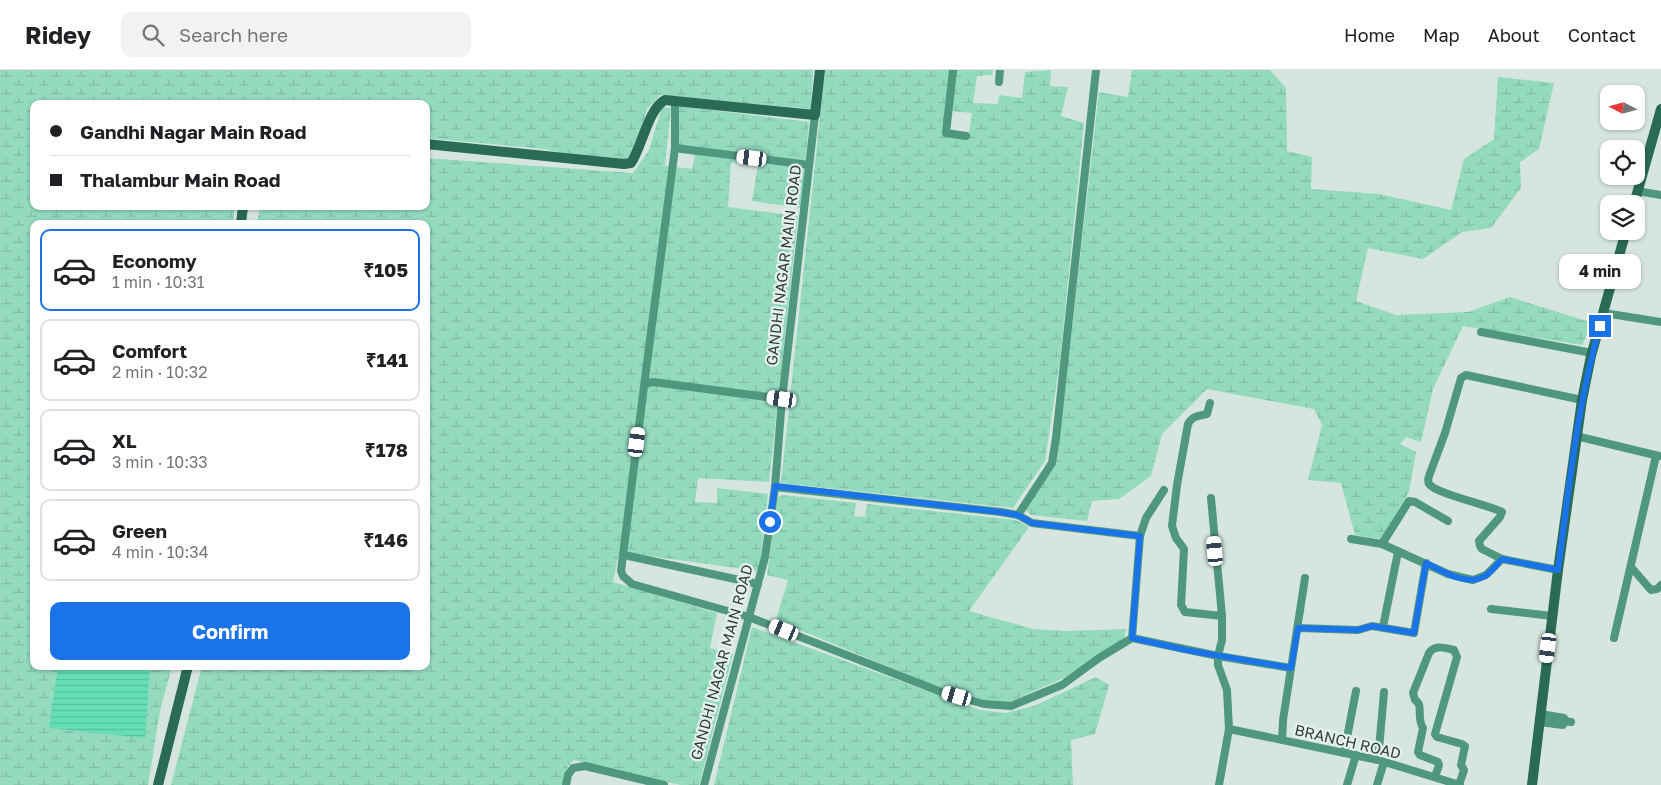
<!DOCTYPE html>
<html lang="en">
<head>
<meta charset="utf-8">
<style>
  body { margin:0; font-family:"Golos Text",sans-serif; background:#f2f2f2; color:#202124; height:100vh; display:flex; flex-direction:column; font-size:19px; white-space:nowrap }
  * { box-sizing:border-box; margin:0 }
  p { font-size:16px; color:#757577 }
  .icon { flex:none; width:28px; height:28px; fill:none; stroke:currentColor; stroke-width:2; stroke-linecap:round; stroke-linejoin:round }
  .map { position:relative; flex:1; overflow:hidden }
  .panel { position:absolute; left:30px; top:150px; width:400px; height:450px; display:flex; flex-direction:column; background:#fff; border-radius:10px; box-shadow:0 1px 4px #0004 }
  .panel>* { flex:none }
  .hud { position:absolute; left:30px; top:30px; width:400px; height:110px; border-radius:10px; box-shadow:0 1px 4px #0004; display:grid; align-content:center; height:110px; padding:0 20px; background:#fff }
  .needle { width:32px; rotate:276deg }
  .fabs { position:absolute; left:1600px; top:15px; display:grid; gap:10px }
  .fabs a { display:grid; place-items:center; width:45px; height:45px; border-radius:10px; background:#fff; box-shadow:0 1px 4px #0004; font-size:25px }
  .end { position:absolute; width:22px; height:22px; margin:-11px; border:6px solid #1a73e8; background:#fff; box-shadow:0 0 0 2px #fff }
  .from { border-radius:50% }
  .bubble { position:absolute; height:35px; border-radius:10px; background:#fff; box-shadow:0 1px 4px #0004; font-size:16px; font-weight:700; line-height:35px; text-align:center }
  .car { position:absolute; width:15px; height:30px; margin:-15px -8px; border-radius:6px; box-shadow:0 0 4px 1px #0007; background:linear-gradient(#fff 24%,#345 0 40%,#fff 0 76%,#345 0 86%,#fff 0) }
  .hud b { display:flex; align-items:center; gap:18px; height:48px; font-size:19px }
  .hud b+b { border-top:1px solid #e0e0e0 }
  .hud i { width:12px; height:12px; background:#202124 }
  ul { padding:9px 0 0; list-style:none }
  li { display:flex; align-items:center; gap:15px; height:82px; margin:0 10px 8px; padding:0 10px; border:2px solid #e0e0e0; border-radius:10px }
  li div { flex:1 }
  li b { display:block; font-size:19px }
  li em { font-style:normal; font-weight:700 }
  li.selected { border-color:#1a73e8 }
  li>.icon { width:45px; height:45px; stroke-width:1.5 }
  .cta { display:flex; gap:10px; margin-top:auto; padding:10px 20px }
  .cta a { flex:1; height:58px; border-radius:10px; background:#1a73e8; color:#fff; font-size:20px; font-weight:700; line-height:58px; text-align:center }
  header { display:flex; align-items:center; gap:30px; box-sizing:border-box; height:70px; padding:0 25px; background:#fff; border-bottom:1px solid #e0e0e0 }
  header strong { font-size:24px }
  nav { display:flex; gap:28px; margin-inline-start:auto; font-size:18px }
  .search { width:350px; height:45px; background:#f2f2f2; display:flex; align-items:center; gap:12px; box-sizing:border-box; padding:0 18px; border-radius:10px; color:#757577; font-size:19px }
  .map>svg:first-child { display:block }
  .wetland { fill:url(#wetland-marsh) }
  .water { fill:url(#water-rules) }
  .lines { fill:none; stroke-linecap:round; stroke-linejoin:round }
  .street { stroke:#4f987e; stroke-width:8 }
  .secondary { stroke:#296b55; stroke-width:10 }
  .route { stroke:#1a73e8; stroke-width:6 }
  .labels { text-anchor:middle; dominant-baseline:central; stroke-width:4.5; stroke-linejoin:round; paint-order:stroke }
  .street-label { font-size:15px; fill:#363c3a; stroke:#e3f3ec }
</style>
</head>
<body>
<header>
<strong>Ridey</strong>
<div class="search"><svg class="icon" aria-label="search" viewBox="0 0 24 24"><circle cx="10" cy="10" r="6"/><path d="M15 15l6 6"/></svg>Search here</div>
<nav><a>Home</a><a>Map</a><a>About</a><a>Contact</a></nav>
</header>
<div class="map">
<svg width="1661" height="715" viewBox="0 0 1661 715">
  <defs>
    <pattern id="wetland-marsh" width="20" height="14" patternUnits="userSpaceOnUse" patternTransform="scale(1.25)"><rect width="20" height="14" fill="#93dabf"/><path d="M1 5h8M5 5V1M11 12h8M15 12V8" fill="none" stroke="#7fbca5"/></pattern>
    <pattern id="water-rules" width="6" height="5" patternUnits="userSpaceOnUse" patternTransform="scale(1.25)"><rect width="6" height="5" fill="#64dfb6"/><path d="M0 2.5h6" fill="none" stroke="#57c09d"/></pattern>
  </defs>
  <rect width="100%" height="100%" fill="#d6e6df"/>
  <!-- wetland -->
  <g class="wetland">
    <polygon points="0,0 813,0 811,39 660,25 647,39 634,84 628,90 571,85 544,79 426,68 426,34 34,34 34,136 235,136 233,154 34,154 34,596 172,596 160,641 148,715 0,715"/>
    <polygon points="825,0 950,0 944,59 969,63 972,43 951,41 955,0 993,0 992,5 977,6 973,33 998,34 999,25 1022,28 1025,2 1051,0 1050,16 1068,17 1061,46 1084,53 1060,291 1045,391 1013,438 781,413"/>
    <polygon points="1132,0 1270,0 1286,18 1287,81 1312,87 1311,119 1379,124 1451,140 1464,89 1494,69 1498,7 1554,13 1539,79 1520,92 1521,118 1491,158 1462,162 1423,189 1368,178 1356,231 1396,245 1468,242 1510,227 1593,253 1582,275 1463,256 1433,319 1421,372 1406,367 1400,374 1416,382 1409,422 1381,469 1355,465 1341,413 1308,410 1322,355 1314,339 1207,319 1162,364 1151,406 1119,429 1092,431 1087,451 1031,445 1025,439 1057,389 1099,22 1128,27"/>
    <polygon points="679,36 809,52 801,138 752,131 758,95 731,92 728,137 798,146 769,412 698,408 695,432 717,433 717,418 768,424 759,501 619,482 613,512 717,543 710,578 733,584 699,715 681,715 574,690 568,696 562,715 171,715 202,596 426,596 426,154 257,154 260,136 426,136 426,88 633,103 649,80 662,37 671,38 665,96 692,99 695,85 679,83"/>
    <polygon points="783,425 856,433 854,446 865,447 867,434 1016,450 1029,457 969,541 1033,559 1065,561 1126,559 1124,569 1064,608 1007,633 983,630 944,620 776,550 788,510 767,505 777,429 779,427"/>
    <polygon points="752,557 980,640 1005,643 1034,636 1096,607 1109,615 1095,664 1071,670 1073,715 714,715"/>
  </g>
  <!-- water -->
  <polygon class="water" points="58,596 150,596 145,668 49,658"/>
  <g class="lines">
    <!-- street -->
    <g class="street">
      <polyline points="953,0 946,63 966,66"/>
      <polyline points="999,12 1000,0"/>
      <polyline points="675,78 809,95"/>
      <polyline points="1637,121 1661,125"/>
      <polyline points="1604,243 1661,252"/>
      <polyline points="1481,262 1592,283"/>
      <polyline points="644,316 675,78 675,31"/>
      <polyline points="782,329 653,312 648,313 644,316 621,501 623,506 632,514 749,547 944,623 984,634 1011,636 1062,615 1099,588 1132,568"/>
      <path d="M1210,333l-3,11c-8,2 -14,1 -19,10l-11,61 -5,41 4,12 8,11 -3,56 4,7 37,4"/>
      <polyline points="1576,366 1659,386"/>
      <polyline points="775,417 1001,442 1018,445 1032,453 1140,466"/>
      <polyline points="1164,420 1146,448 1140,466 1132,568 1218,586 1218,595 1227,620 1229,659 1219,715"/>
      <polyline points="1211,428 1222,546 1222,570 1218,586 1291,598"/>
      <polyline points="1018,445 1052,393 1056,368 1096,0"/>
      <polyline points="1351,469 1382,474 1448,504 1473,510 1486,505 1502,489"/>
      <polyline points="1382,474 1409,431 1415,432 1448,451"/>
      <polyline points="624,485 758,514"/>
      <polyline points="1631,497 1651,520 1657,519 1661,515"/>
      <path d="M1558,500l-56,-11 -20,-10 -2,-3 -1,-5 21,-24 2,-5c-13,-7 -66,-18 -73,-28 -1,-2 -1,-5 0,-8l16,-43 16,-55 5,-3 116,25"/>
      <polyline points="1491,539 1552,546"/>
      <polyline points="1383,557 1398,482"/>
      <polyline points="1298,558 1358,560 1372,556 1414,563 1426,493"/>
      <polyline points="1614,568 1656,386"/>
      <polyline points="1541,644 1564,648 1565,651 1571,652"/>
      <polyline points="1539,652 1563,655 1565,651"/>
      <polyline points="1229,659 1378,690 1460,715"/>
      <polyline points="1282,670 1283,650 1305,508"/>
      <polyline points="1344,683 1356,621"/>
      <polyline points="1378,690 1384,622"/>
      <path d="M1435,707l4,-12 -1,-3 -18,-7 -2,-3 5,-24c-7,-11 1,-23 -8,-28l-2,-7 16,-40c6,-9 16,-5 25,-3l3,7 -22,77 2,3 25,7 3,2 -4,19 3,5 -5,15"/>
      <polyline points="566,715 568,705 573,698 585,696 664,715"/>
      <polyline points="704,715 765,487 775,417 782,329 815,45"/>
      <polyline points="1347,715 1356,685"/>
      <polyline points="1377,715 1384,692"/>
    </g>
    <!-- secondary -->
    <g class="secondary">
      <path d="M426,74l198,20 7,-1c11,-16 17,-54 34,-63l150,15 5,-45"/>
      <polyline points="1634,134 1661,39"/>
      <polyline points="241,154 243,136"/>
      <polyline points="158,715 188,596"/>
      <polyline points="1532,715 1558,500 1582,330 1591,286 1626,161"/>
    </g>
  </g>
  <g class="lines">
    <!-- route -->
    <path class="route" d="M770,452l5,-36 225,26 18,3 14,8 108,13 -8,102 54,12 105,18 7,-40 60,2 14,-4 42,7 12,-70c16,8 41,24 59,13 7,-4 12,-12 17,-17l56,11c11,-82 19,-164 42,-244"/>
  </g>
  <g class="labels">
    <!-- street labels -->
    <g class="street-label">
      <text transform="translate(783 195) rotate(-83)">GANDHI NAGAR MAIN ROAD</text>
      <text transform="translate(721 592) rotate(-75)">GANDHI NAGAR MAIN ROAD</text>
      <text transform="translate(1348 671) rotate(13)">BRANCH ROAD</text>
    </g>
  </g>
</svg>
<div class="fabs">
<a><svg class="needle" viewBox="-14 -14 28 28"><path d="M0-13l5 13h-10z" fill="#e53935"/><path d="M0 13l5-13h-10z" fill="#757577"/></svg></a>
<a><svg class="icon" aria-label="locate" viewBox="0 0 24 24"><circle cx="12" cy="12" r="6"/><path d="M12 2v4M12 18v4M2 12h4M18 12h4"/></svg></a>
<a><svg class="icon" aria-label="layers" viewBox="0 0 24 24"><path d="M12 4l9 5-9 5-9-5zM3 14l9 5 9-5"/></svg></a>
</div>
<i class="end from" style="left:770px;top:452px"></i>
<i class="end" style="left:1600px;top:256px"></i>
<div class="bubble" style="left:1559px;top:184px;width:82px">4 min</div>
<i class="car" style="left:752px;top:88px;rotate:277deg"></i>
<i class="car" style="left:782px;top:329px;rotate:278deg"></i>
<i class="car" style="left:637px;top:372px;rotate:7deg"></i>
<i class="car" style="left:1215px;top:481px;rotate:355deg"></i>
<i class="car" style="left:784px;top:560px;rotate:292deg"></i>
<i class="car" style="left:1548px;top:578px;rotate:187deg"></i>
<i class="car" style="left:957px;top:626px;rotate:286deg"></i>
<div class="hud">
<b><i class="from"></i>Gandhi Nagar Main Road</b>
<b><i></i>Thalambur Main Road</b>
</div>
<section class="panel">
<ul>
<li class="selected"><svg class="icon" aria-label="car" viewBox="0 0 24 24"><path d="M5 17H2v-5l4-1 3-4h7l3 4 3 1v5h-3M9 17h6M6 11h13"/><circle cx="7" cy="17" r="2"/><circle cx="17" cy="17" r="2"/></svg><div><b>Economy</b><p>1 min · 10:31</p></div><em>₹105</em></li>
<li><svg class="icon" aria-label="car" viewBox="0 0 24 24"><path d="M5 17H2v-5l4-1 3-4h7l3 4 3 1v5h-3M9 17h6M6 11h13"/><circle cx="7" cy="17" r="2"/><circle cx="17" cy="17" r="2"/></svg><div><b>Comfort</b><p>2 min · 10:32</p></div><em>₹141</em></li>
<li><svg class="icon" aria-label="car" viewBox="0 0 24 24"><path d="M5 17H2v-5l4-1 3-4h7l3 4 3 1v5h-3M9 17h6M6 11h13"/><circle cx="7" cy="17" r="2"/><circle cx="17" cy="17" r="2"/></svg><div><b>XL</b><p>3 min · 10:33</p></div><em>₹178</em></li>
<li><svg class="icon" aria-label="car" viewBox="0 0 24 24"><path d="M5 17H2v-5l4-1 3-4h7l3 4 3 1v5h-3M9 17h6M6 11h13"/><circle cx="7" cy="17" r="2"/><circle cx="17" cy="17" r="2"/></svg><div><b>Green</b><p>4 min · 10:34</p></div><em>₹146</em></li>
</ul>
<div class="cta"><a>Confirm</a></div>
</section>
</div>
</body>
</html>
